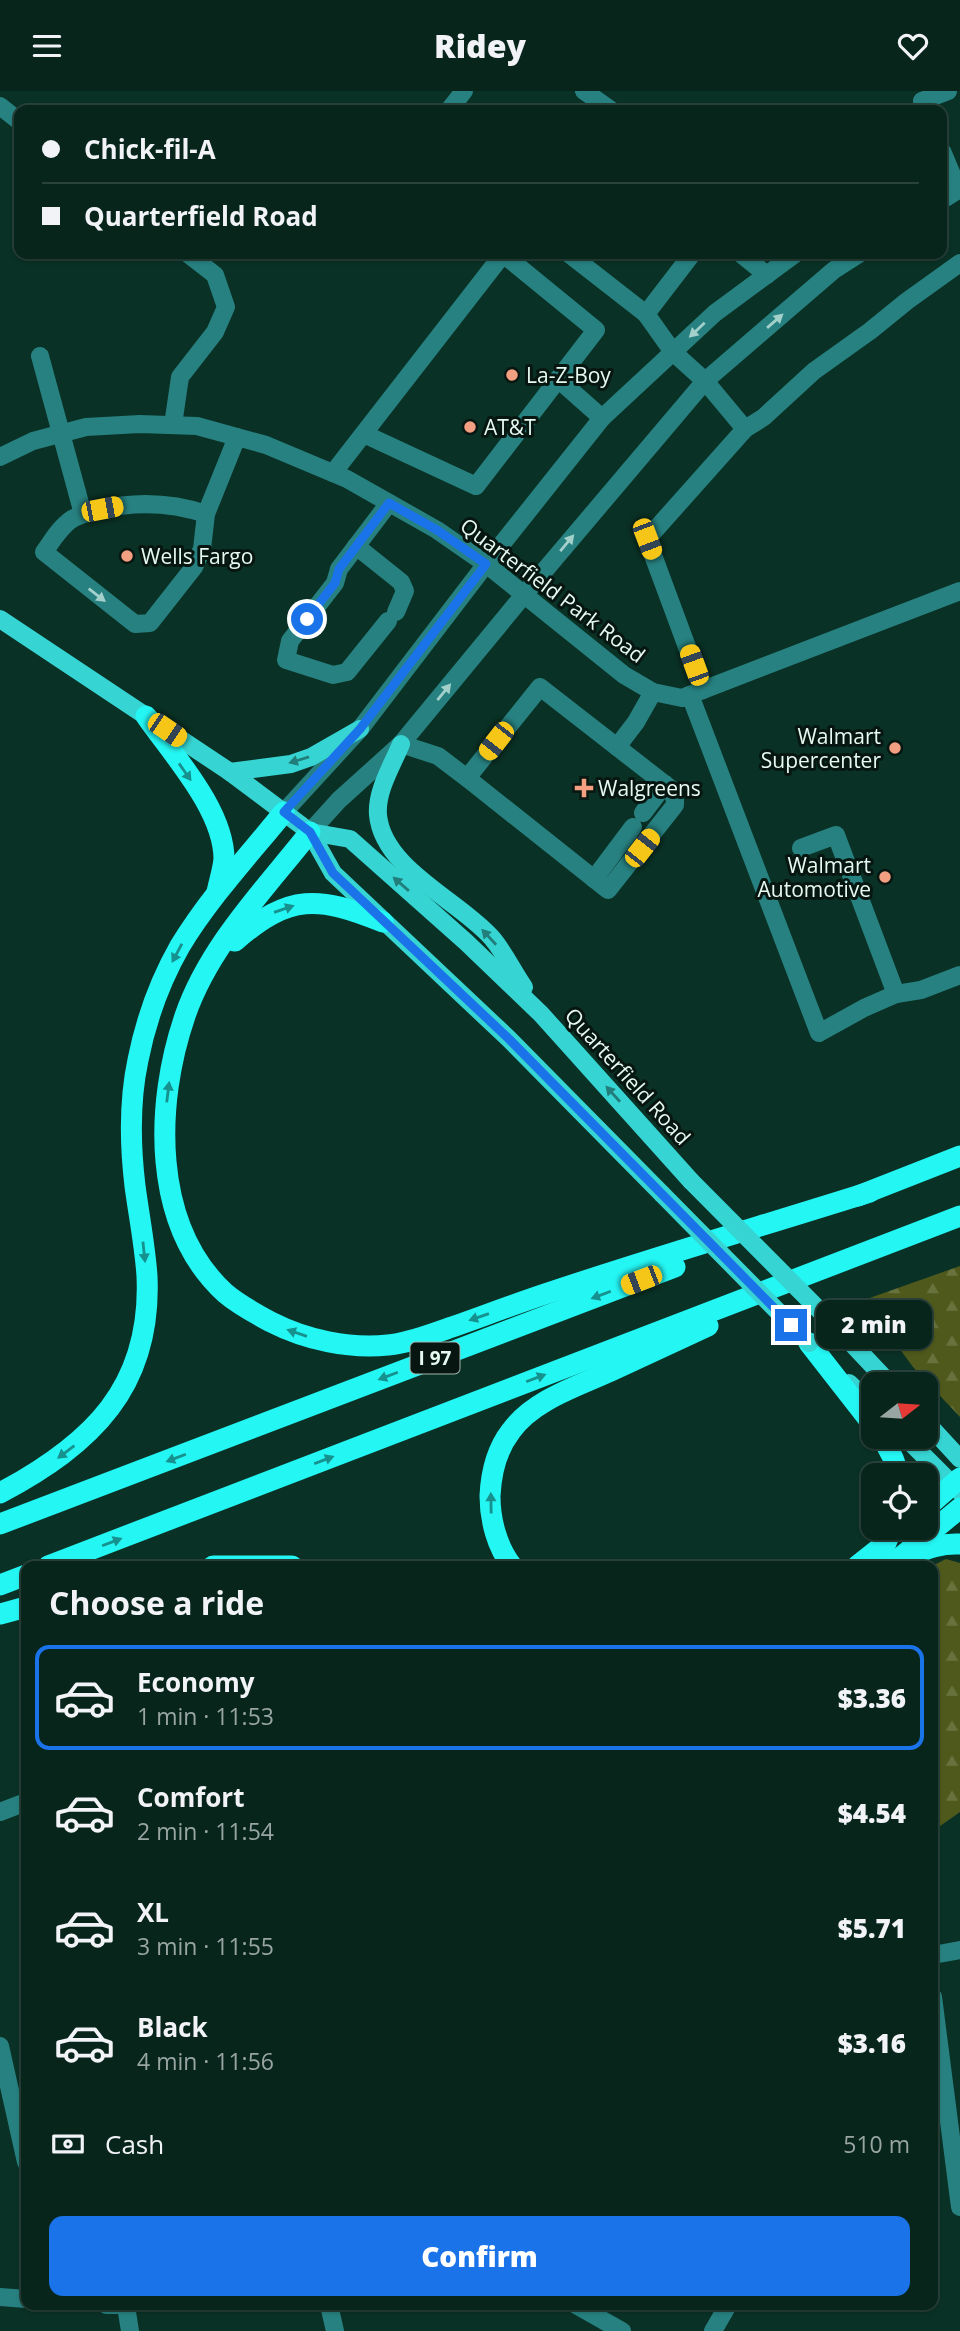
<!DOCTYPE html>
<html lang="en">
<head>
<meta charset="utf-8">
<style>
  body { margin:0; font-family:"Open Sans",sans-serif; background:#112d25; color:#f1f3f6; height:100vh; display:flex; flex-direction:column; font-size:26px; white-space:nowrap }
  * { box-sizing:border-box; margin:0 }
  p { font-size:23px; color:#98a5a3 }
  .icon { flex:none; width:38px; height:38px; fill:none; stroke:currentColor; stroke-width:2; stroke-linecap:round; stroke-linejoin:round }
  .map { position:relative; flex:1; overflow:hidden }
  .sheet { position:absolute; left:21px; top:1470px; width:917px; height:749px; display:flex; flex-direction:column; background:#08251c; border-radius:14px; box-shadow:0 2px 5px #0004,0 0 0 2px #29423b }
  .sheet>* { flex:none }
  .hud { position:absolute; left:14px; top:14px; width:933px; height:154px; border-radius:14px; box-shadow:0 2px 5px #0004,0 0 0 2px #29423b; display:grid; align-content:center; height:154px; padding:0 28px; background:#08251c }
  .needle { width:46px; rotate:73deg }
  .controls { position:absolute; left:861px; top:1281px; display:grid; gap:14px }
  .controls a { display:grid; place-items:center; width:77px; height:77px; border-radius:14px; background:#08251c; box-shadow:0 2px 5px #0004,0 0 0 2px #29423b; font-size:35px }
  .end { position:absolute; width:32px; height:32px; margin:-16px; border:9px solid #1a73e8; background:#fff; box-shadow:0 0 0 4px #fff }
  .from { border-radius:50% }
  .bubble { position:absolute; height:49px; border-radius:14px; background:#08251c; box-shadow:0 2px 5px #0004,0 0 0 2px #29423b; font-size:23px; font-weight:800; line-height:49px; text-align:center }
  .car { position:absolute; width:21px; height:42px; margin:-21px -10px; border-radius:9px; box-shadow:0 0 5px 2px #0007; background:linear-gradient(#f5c518 24%,#345 0 40%,#f5c518 0 76%,#345 0 86%,#f5c518 0) }
  .hud b { display:flex; align-items:center; gap:24px; height:66px; font-size:26px }
  .hud b+b { border-top:2px solid #29423b }
  .hud i { width:18px; height:18px; background:#f1f3f6 }
  ul { padding:0; list-style:none }
  li { display:flex; align-items:center; gap:21px; height:105px; margin:0 14px 10px; padding:0 14px; border:4px solid transparent; border-radius:14px }
  li div { flex:1 }
  li b { display:block; font-size:26px }
  li em { font-style:normal; font-weight:800 }
  li.selected { border-color:#1a73e8 }
  li>.icon { width:63px; height:63px; stroke-width:1.5 }
  h2 { padding:0 28px; font-size:32px; line-height:84px }
  .pay { display:flex; align-items:center; gap:18px; height:77px; padding:0 28px; font-size:26px }
  .pay p { margin-inline-start:auto }
  .primary-button { display:flex; gap:14px; margin-top:auto; padding:14px 28px }
  .primary-button a { flex:1; height:80px; border-radius:14px; background:#1a73e8; color:#fff; font-size:28px; font-weight:800; line-height:80px; text-align:center }
  header { display:flex; justify-content:space-between; align-items:center; height:91px; padding:0 28px; background:#08251c; font-size:32px; font-weight:800 }
  .map>svg:first-child { display:block }
  .forest { fill:url(#forest-firs) }
  .lines { fill:none; stroke-linecap:round; stroke-linejoin:round }
  .minor { stroke:#278180; stroke-width:18 }
  .major { stroke:#36d4d2; stroke-width:18 }
  .highway { stroke:#24f6f4; stroke-width:21 }
  .major-bridge { stroke:#36d4d2; stroke-width:18 }
  .oneway { fill:#a3d0ca }
  .oneway2 { fill:#217e7b }
  .oneway3 { fill:#17918d }
  .route { stroke:#1a73e8; stroke-width:9 }
  .poi-dot { fill:#f2a081; stroke:#071610; stroke-width:2.5 }
  .labels { text-anchor:middle; dominant-baseline:central; stroke-width:6; stroke-linejoin:round; paint-order:stroke }
  .shield { fill:#071610; stroke:#a3b6ae; stroke-width:2 }
  .shield-label { font-size:19px; font-weight:bold; fill:#e6faf2 }
  .poi-label { font-size:21px; fill:#e6faf2; stroke:#071610; text-anchor:start }
  .street-label { font-size:21px; fill:#e6faf2; stroke:#071610 }
</style>
</head>
<body>
<header><svg class="icon" aria-label="menu" viewBox="0 0 24 24"><path d="M4 6h16M4 12h16M4 18h16"/></svg>Ridey<svg class="icon" aria-label="heart" viewBox="0 0 24 24"><path d="M12 20l-8-8c-3-5 5-10 8-4 3-6 11-1 8 4z"/></svg></header>
<div class="map">
<svg width="960" height="2240" viewBox="0 0 960 2240">
  <defs>
    <pattern id="forest-firs" width="22" height="20" patternUnits="userSpaceOnUse" patternTransform="scale(1.75)"><rect width="22" height="20" fill="#4f591c"/><path d="M5 1l3.5 6h-7zM16 11l3.5 6h-7z" fill="#68723d"/></pattern>
  </defs>
  <rect width="100%" height="100%" fill="#0a3125"/>
  <!-- forest -->
  <g class="forest">
    <polygon points="960,1175 960,1326 913,1276 864,1209"/>
    <polygon points="946,1468 960,1472 960,1721 933,1740 932,1475"/>
  </g>
  <g class="lines">
    <!-- minor -->
    <g class="minor">
      <polyline points="584,0 611,19"/>
      <polyline points="922,10 948,0"/>
      <polyline points="0,15 19,30"/>
      <polyline points="449,19 464,0"/>
      <polyline points="942,60 958,98"/>
      <polyline points="942,109 960,98"/>
      <polyline points="569,163 646,223 673,261 705,290 745,338"/>
      <polyline points="741,163 767,184"/>
      <polyline points="646,223 692,163"/>
      <polyline points="40,265 83,423"/>
      <polyline points="558,288 602,327"/>
      <polyline points="173,334 180,286 215,241 226,216 215,184 188,163"/>
      <polyline points="364,343 476,395 596,239 503,163"/>
      <polyline points="0,366 33,350 86,336 140,333 197,335 266,354 347,388 437,439 486,473 624,584 653,601 682,607 960,500"/>
      <polyline points="333,382 503,163"/>
      <path d="M206,423c-36,-12 -71,-13 -108,-4 -8,3 -18,4 -26,9 -12,8 -20,22 -28,33l91,72 15,-1 44,-56 8,-18 4,-35 31,-77"/>
      <polyline points="356,455 401,491 405,500 396,521"/>
      <polyline points="388,530 347,581 333,584 286,569 290,550 335,492 339,478 389,412"/>
      <polygon points="540,596 671,698 675,709 675,714 608,799 467,687"/>
      <polyline points="703,599 647,448 745,338 764,326 814,280 870,240 907,210 960,172"/>
      <polyline points="690,604 819,942 864,917 896,903 921,899 960,884"/>
      <polyline points="401,653 438,665 467,687"/>
      <polyline points="617,656 636,631 653,601"/>
      <polyline points="284,721 360,638 486,473 602,327 715,222 795,163"/>
      <polyline points="643,722 665,693"/>
      <polyline points="310,741 339,709 401,653 523,505 705,290 834,179 859,163"/>
      <polyline points="801,757 836,744 896,903"/>
      <polyline points="594,788 633,736"/>
      <polyline points="0,1721 26,1711"/>
      <polyline points="933,1864 960,1859"/>
      <polyline points="933,1906 960,2116"/>
      <polyline points="0,1955 26,2071"/>
      <polyline points="0,2206 26,2208"/>
      <polyline points="106,2214 131,2214"/>
      <polyline points="329,2214 335,2240"/>
      <polyline points="576,2214 622,2240"/>
      <polyline points="126,2215 130,2240"/>
      <polyline points="713,2240 728,2214"/>
    </g>
    <!-- major -->
    <g class="major">
      <polyline points="0,528 230,681 310,741 333,782 509,948 662,1103"/>
      <path d="M401,653c-9,22 -25,47 -23,71 5,54 82,86 114,123 12,14 21,33 32,49"/>
      <polyline points="230,681 291,673 311,666 360,638"/>
      <polyline points="310,741 350,748 466,851 541,923 691,1090"/>
      <polyline points="841,1241 890,1293"/>
      <polyline points="849,1292 873,1315"/>
      <polyline points="926,1331 960,1368"/>
      <polyline points="905,1346 960,1401"/>
    </g>
    <!-- highway -->
    <g class="highway">
      <path d="M146,625c27,39 78,94 78,143 -1,11 -5,23 -7,33"/>
      <path d="M310,741c-45,57 -101,114 -125,184 -30,87 -34,209 40,277 14,12 31,21 46,29 35,18 78,27 117,23 22,-2 43,-11 64,-18 34,-12 68,-25 102,-36 105,-35 211,-66 316,-99"/>
      <path d="M235,850c55,-48 83,-45 148,-19"/>
      <polyline points="858,1105 960,1065"/>
      <polyline points="809,1252 873,1334"/>
      <polyline points="882,1346 893,1367 899,1384"/>
      <path d="M0,1402c92,-49 152,-106 147,-217 -2,-30 -8,-60 -12,-90 -5,-42 -6,-84 3,-126 8,-40 22,-79 42,-114 29,-48 69,-91 104,-134"/>
      <polyline points="926,1417 960,1387"/>
      <polyline points="0,1433 675,1176"/>
      <path d="M912,1464c16,-7 30,-12 48,-11"/>
      <polyline points="48,1475 960,1125"/>
      <polyline points="213,1475 292,1475"/>
      <path d="M512,1475c-15,-19 -22,-46 -22,-70 1,-22 7,-47 21,-65 22,-31 67,-45 100,-60 32,-15 64,-30 97,-45"/>
      <polyline points="857,1475 886,1452 892,1437"/>
      <polyline points="890,1475 960,1417"/>
      <polyline points="0,1494 26,1484"/>
      <polyline points="0,1523 26,1516"/>
    </g>
    <!-- major-bridge -->
    <g class="major-bridge">
      <polyline points="691,1090 841,1241"/>
      <polyline points="662,1103 809,1252"/>
    </g>
  </g>
  <!-- one-way arrows -->
  <defs><path id="oneway-solid" d="M-6-.8H1V-3.2L6.5 0L1 3.2V.8H-6Z" transform="scale(1.75)"/></defs>
  <g class="oneway">
    <use href="#oneway-solid" transform="translate(775 230) rotate(-41)"/>
    <use href="#oneway-solid" transform="translate(697 239) rotate(137)"/>
    <use href="#oneway-solid" transform="translate(567 452) rotate(-50)"/>
    <use href="#oneway-solid" transform="translate(97 504) rotate(38)"/>
    <use href="#oneway-solid" transform="translate(444 601) rotate(-51)"/>
  </g>
  <g class="oneway2">
    <use href="#oneway-solid" transform="translate(299 669) rotate(163)"/>
    <use href="#oneway-solid" transform="translate(401 793) rotate(-139)"/>
    <use href="#oneway-solid" transform="translate(489 846) rotate(-133)"/>
    <use href="#oneway-solid" transform="translate(613 1003) rotate(-132)"/>
  </g>
  <g class="oneway3">
    <use href="#oneway-solid" transform="translate(185 681) rotate(55)"/>
    <use href="#oneway-solid" transform="translate(284 818) rotate(-19)"/>
    <use href="#oneway-solid" transform="translate(177 862) rotate(118)"/>
    <use href="#oneway-solid" transform="translate(168 1001) rotate(-83)"/>
    <use href="#oneway-solid" transform="translate(144 1161) rotate(84)"/>
    <use href="#oneway-solid" transform="translate(601 1204) rotate(159)"/>
    <use href="#oneway-solid" transform="translate(479 1226) rotate(161)"/>
    <use href="#oneway-solid" transform="translate(297 1242) rotate(-161)"/>
    <use href="#oneway-solid" transform="translate(388 1285) rotate(159)"/>
    <use href="#oneway-solid" transform="translate(536 1287) rotate(-21)"/>
    <use href="#oneway-solid" transform="translate(66 1361) rotate(143)"/>
    <use href="#oneway-solid" transform="translate(176 1367) rotate(159)"/>
    <use href="#oneway-solid" transform="translate(324 1369) rotate(-21)"/>
    <use href="#oneway-solid" transform="translate(491 1412) rotate(-91)"/>
    <use href="#oneway-solid" transform="translate(112 1451) rotate(-21)"/>
  </g>
  <g class="lines">
    <!-- route -->
    <polyline class="route" points="307,528 335,492 339,478 389,412 437,439 486,473 360,638 284,721 310,741 333,782 509,948 791,1234"/>
  </g>
  <!-- markers -->
  <g class="poi-dot">
    <circle cx="512" cy="284" r="7"/>
    <circle cx="470" cy="336" r="7"/>
    <circle cx="127" cy="465" r="7"/>
    <circle cx="895" cy="657" r="7"/>
    <path d="M580.5 686.5h7v7h7v7h-7v7h-7v-7h-7v-7h7z"/>
    <circle cx="885" cy="786" r="7"/>
  </g>
  <g class="labels">
    <!-- shield labels -->
    <rect class="shield" x="410.5" y="1251.5" width="49" height="31" rx="5"/>
    <g class="shield-label">
      <text x="435" y="1267">I 97</text>
    </g>
    <!-- poi labels -->
    <g class="poi-label">
      <text x="526" y="284">La-Z-Boy</text>
      <text x="484" y="336">AT&amp;T</text>
      <text x="141" y="465">Wells Fargo</text>
      <text x="881" y="645" text-anchor="end">Walmart<tspan x="881" dy="24">Supercenter</tspan></text>
      <text x="598" y="697">Walgreens</text>
      <text x="871" y="774" text-anchor="end">Walmart<tspan x="871" dy="24">Automotive</tspan></text>
    </g>
    <!-- street labels -->
    <g class="street-label">
      <text transform="translate(553 499) rotate(37)">Quarterfield Park Road</text>
      <text transform="translate(628 985) rotate(48)">Quarterfield Road</text>
    </g>
  </g>
</svg>
<div class="controls">
<a><svg class="needle" viewBox="-14 -14 28 28"><path d="M0-13l5 13h-10z" fill="#e53935"/><path d="M0 13l5-13h-10z" fill="#98a5a3"/></svg></a>
<a><svg class="icon" aria-label="locate" viewBox="0 0 24 24"><circle cx="12" cy="12" r="6"/><path d="M12 2v4M12 18v4M2 12h4M18 12h4"/></svg></a>
</div>
<i class="end from" style="left:307px;top:528px"></i>
<i class="end" style="left:791px;top:1234px"></i>
<div class="bubble" style="left:816px;top:1209px;width:116px">2 min</div>
<i class="car" style="left:102px;top:418px;rotate:79deg"></i>
<i class="car" style="left:647px;top:448px;rotate:159deg"></i>
<i class="car" style="left:694px;top:574px;rotate:340deg"></i>
<i class="car" style="left:167px;top:639px;rotate:124deg"></i>
<i class="car" style="left:496px;top:650px;rotate:218deg"></i>
<i class="car" style="left:642px;top:757px;rotate:38deg"></i>
<i class="car" style="left:641px;top:1189px;rotate:249deg"></i>
<div class="hud">
<b><i class="from"></i>Chick-fil-A</b>
<b><i></i>Quarterfield Road</b>
</div>
<section class="sheet">
<h2>Choose a ride</h2>
<ul>
<li class="selected"><svg class="icon" aria-label="car" viewBox="0 0 24 24"><path d="M5 17H2v-5l4-1 3-4h7l3 4 3 1v5h-3M9 17h6M6 11h13"/><circle cx="7" cy="17" r="2"/><circle cx="17" cy="17" r="2"/></svg><div><b>Economy</b><p>1 min · 11:53</p></div><em>$3.36</em></li>
<li><svg class="icon" aria-label="car" viewBox="0 0 24 24"><path d="M5 17H2v-5l4-1 3-4h7l3 4 3 1v5h-3M9 17h6M6 11h13"/><circle cx="7" cy="17" r="2"/><circle cx="17" cy="17" r="2"/></svg><div><b>Comfort</b><p>2 min · 11:54</p></div><em>$4.54</em></li>
<li><svg class="icon" aria-label="car" viewBox="0 0 24 24"><path d="M5 17H2v-5l4-1 3-4h7l3 4 3 1v5h-3M9 17h6M6 11h13"/><circle cx="7" cy="17" r="2"/><circle cx="17" cy="17" r="2"/></svg><div><b>XL</b><p>3 min · 11:55</p></div><em>$5.71</em></li>
<li><svg class="icon" aria-label="car" viewBox="0 0 24 24"><path d="M5 17H2v-5l4-1 3-4h7l3 4 3 1v5h-3M9 17h6M6 11h13"/><circle cx="7" cy="17" r="2"/><circle cx="17" cy="17" r="2"/></svg><div><b>Black</b><p>4 min · 11:56</p></div><em>$3.16</em></li>
</ul>
<div class="pay"><svg class="icon" aria-label="cash" viewBox="0 0 24 24"><path d="M3 7h18v10H3z"/><circle cx="12" cy="12" r="2"/></svg>Cash<p>510 m</p></div>
<div class="primary-button"><a>Confirm</a></div>
</section>
</div>
</body>
</html>
